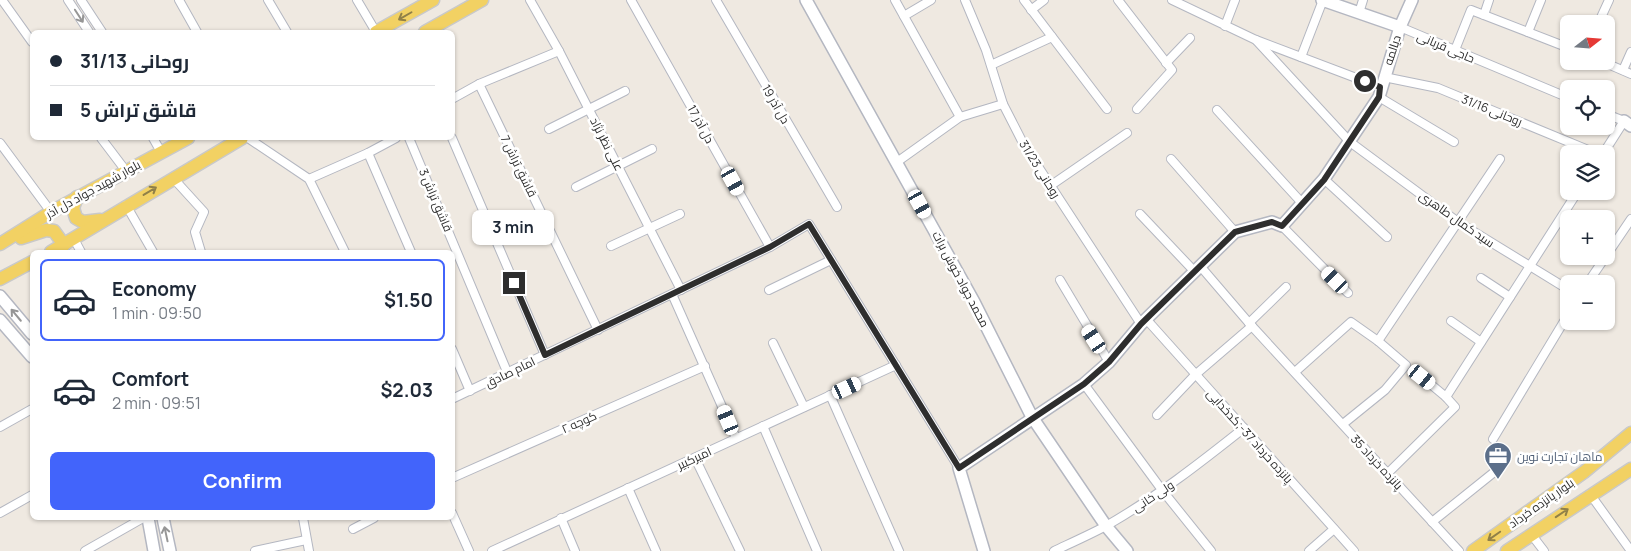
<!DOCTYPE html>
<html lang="en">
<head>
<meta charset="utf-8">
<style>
  body { margin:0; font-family:Manrope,Cairo,sans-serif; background:#f6f6f7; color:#1f2937; height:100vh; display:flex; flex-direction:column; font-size:19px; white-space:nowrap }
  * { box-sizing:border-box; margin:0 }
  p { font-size:16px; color:#747a83 }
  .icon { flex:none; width:28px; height:28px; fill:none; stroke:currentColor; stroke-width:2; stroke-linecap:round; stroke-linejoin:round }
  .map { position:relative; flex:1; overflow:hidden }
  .side { position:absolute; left:30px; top:250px; width:425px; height:270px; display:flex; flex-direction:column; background:#fff; border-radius:8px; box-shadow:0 1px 4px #0004 }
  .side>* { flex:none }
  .hud { position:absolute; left:30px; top:30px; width:425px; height:110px; border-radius:8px; box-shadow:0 1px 4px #0004; display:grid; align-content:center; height:110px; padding:0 20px; background:#fff }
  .needle { width:32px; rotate:73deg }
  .fabs { position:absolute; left:1560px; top:15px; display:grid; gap:10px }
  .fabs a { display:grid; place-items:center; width:55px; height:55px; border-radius:8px; background:#fff; box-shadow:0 1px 4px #0004; font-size:25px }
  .end { position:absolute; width:22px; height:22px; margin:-11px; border:6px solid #2e2e2e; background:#fff; box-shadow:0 0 0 2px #fff }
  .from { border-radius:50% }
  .bubble { position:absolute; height:35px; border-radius:8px; background:#fff; box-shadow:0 1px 4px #0004; font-size:16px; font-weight:700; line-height:35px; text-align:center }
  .car { position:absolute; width:15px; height:30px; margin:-15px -8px; border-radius:6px; box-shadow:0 0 4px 1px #0007; background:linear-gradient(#fff 24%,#345 0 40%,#fff 0 76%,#345 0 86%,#fff 0) }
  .hud b { display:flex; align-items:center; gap:18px; height:48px; font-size:19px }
  .hud b+b { border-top:1px solid #e0e1e3 }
  .hud i { width:12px; height:12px; background:#1f2937 }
  ul { padding:9px 0 0; list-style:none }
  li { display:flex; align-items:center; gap:15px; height:82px; margin:0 10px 8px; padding:0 10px; border:2px solid transparent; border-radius:8px }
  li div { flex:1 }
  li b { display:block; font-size:19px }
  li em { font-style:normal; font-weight:700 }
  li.current { border-color:#4264fb }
  li>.icon { width:45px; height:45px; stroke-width:1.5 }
  .action { display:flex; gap:10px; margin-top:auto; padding:10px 20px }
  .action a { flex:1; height:58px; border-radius:8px; background:#4264fb; color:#fff; font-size:20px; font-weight:700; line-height:58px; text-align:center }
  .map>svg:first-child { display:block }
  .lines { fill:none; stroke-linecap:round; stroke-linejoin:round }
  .street-casing { stroke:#b4b7c1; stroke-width:10 }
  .secondary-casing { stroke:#b4b7c1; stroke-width:14 }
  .primary-casing { stroke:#c9c9c9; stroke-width:15 }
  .street { stroke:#fff; stroke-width:8 }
  .secondary { stroke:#fff; stroke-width:11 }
  .primary { stroke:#f2d163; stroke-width:12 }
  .oneway { stroke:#969696 }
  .oneway2 { stroke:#908048 }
  .route { stroke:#2e2e2e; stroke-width:6 }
  .labels { text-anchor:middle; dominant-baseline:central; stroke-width:5; stroke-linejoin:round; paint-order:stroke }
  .street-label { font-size:12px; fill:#2e2e2e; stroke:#fff }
  .service-label { font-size:12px; fill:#4e5e75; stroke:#fff; text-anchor:start }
</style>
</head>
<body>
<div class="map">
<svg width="1631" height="551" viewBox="0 0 1631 551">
  <rect width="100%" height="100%" fill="#efe9e1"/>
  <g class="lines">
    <defs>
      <g id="street">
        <polyline points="2,0 32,42"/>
        <polyline points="68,0 89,32"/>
        <polyline points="81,0 102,32"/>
        <polyline points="179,0 197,32"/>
        <polyline points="268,0 287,32"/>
        <polyline points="357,0 376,32"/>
        <polyline points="530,0 559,51 681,290"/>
        <polyline points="631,0 770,247"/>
        <polyline points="716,0 837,207"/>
        <polyline points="895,0 960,117"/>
        <polyline points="965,0 986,50 1003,104 1024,145 1141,324"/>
        <polyline points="1024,0 1107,109"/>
        <polyline points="1118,0 1172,70 1137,109"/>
        <polyline points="1172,0 1256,40 1380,87"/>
        <polyline points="1031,10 1044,0"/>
        <polyline points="1359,13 1363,0"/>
        <polyline points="1484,15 1489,0"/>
        <polyline points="904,16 931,0"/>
        <polyline points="1598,24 1609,0"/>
        <polyline points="1225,26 1235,0"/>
        <polyline points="1400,27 1569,98"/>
        <polyline points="1528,32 1541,0"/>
        <polyline points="1256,40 1350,142 1458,222 1569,290"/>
        <polyline points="1455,50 1471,10 1569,48"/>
        <polyline points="1301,57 1323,0"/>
        <polyline points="1601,61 1631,74"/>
        <polyline points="1166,63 1190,38"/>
        <polyline points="991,65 1052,37"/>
        <polyline points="1623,70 1631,52"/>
        <polyline points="1384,77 1438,88 1598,154"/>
        <polyline points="479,84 598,330"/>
        <polyline points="1379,97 1454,142"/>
        <polyline points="452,99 479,84 559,51"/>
        <polyline points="1217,110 1302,203"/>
        <polyline points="549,129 625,91"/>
        <polyline points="101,138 126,171"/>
        <polyline points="153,138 161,152"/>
        <polyline points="248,138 309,179 345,252"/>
        <polyline points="409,138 508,374"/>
        <polyline points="452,138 545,355"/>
        <polyline points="0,143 51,212"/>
        <polyline points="368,153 411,252"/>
        <polyline points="1603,154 1624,121 1606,114"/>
        <polyline points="1171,159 1235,232"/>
        <polyline points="897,162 960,117 1003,104"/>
        <polyline points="173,178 204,212 195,232 201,252"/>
        <polyline points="309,179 368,153 396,138"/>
        <polyline points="1324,179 1387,237"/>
        <polyline points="1050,186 1127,133"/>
        <polyline points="576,187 652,149"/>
        <polyline points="126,205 153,252"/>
        <polyline points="1140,214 1195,272"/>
        <polyline points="1282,226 1348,293"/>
        <polyline points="74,239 81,252"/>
        <polyline points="611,246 680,214"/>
        <polyline points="1606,256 1631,219"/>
        <polyline points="1201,267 1249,323 1459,551"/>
        <polyline points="1481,278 1510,297"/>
        <polyline points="1060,280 1109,362"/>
        <polyline points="1587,284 1606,256"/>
        <polyline points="769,290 831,260"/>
        <polyline points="672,294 736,438"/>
        <polyline points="1147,320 1354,551"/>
        <polyline points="1451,321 1481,342"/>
        <polyline points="1249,323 1286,287"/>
        <polyline points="1378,341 1500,159"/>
        <polyline points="773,343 804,407"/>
        <polyline points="452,349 470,391"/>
        <polyline points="1295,372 1351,322 1378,341 1406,365 1385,390 1343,424"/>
        <polyline points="1084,384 1162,490 1211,551"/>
        <polyline points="830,395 899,551"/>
        <polyline points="1446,397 1578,191"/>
        <polyline points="452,399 770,247 809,224 959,468"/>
        <polyline points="1157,415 1195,375 1252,326"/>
        <polyline points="763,426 817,551"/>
        <polyline points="0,427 32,409"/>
        <polyline points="1493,439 1569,313"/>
        <polyline points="695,458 740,551"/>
        <polyline points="1388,473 1455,407 1446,397 1422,377"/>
        <polyline points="452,478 705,366"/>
        <polyline points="628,488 656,551"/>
        <polyline points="1590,494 1631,551"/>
        <polyline points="0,513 32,495"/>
        <polyline points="452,513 469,551"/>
        <polyline points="303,518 309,551"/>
        <polyline points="561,518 575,551"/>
        <polyline points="1432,522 1503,465"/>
        <polyline points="353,529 374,518"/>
        <polyline points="1531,534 1544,551"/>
        <polyline points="85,551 143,518"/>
        <polyline points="255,551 306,540"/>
        <polyline points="492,551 896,365"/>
        <path d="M1054,551c17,-8 35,-16 52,-25 49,-28 94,-63 138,-98"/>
        <polyline points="1309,551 1334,529"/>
      </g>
      <g id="secondary">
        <polyline points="806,0 974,302 1032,417 1106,526 1127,551"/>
        <polyline points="1322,0 1400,27"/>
        <polyline points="1624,121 1631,126"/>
        <polyline points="0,296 32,334"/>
        <polyline points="0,320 32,357"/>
        <polyline points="148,518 154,551"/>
        <polyline points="163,518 170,551"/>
        <polyline points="984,551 959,468 1084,384 1109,362 1141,324 1235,232 1272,222 1282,226 1324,179 1379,97 1400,27 1412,0"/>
      </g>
      <g id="primary">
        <polyline points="376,32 433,0"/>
        <polyline points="425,32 482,0"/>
        <polyline points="77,197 73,208 76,218 83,222 100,220"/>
        <polyline points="21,238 46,230 54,231 64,245"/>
        <polyline points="0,244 51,212 188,138"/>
        <polyline points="51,252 242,138"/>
        <polyline points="0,279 32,262"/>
        <polyline points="1473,551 1584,472 1631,433"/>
        <polyline points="1507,551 1631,469"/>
      </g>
    </defs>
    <!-- street casing -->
    <use href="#street" class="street-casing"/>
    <!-- secondary casing -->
    <use href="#secondary" class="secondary-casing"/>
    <!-- primary casing -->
    <use href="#primary" class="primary-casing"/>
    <!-- street -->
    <use href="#street" class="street"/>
    <!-- secondary -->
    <use href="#secondary" class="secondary"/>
    <!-- primary -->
    <use href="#primary" class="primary"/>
  </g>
  <!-- one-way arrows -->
  <defs><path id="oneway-shaft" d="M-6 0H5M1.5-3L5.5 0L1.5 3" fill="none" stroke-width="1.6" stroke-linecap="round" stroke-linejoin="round" transform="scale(1.25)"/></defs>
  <g class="oneway">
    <use href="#oneway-shaft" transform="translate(79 16) rotate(57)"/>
    <use href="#oneway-shaft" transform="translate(16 315) rotate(-130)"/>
    <use href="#oneway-shaft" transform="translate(166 534) rotate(-102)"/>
  </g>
  <g class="oneway2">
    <use href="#oneway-shaft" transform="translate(405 16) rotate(150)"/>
    <use href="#oneway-shaft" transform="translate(150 191) rotate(-31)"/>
    <use href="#oneway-shaft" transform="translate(1562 513) rotate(-34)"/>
    <use href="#oneway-shaft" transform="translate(1494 536) rotate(145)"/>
  </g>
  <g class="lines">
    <!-- route -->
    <polyline class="route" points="514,283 545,355 770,247 809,224 959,468 1084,384 1109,362 1141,324 1235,232 1272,222 1282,226 1324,180 1379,97 1380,87 1365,81"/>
  </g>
  <!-- icons -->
  <defs>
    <symbol id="office-pin" viewBox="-11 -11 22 30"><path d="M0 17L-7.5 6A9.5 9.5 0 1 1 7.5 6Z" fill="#5c6f8a" stroke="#fff"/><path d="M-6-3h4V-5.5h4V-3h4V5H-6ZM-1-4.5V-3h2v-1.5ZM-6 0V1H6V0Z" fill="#fff"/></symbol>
  </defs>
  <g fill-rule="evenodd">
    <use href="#office-pin" x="1482" y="440" width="32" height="43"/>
  </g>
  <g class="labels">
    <!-- street labels -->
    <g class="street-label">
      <text transform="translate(1446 47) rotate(23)">حاجی قربانی</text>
      <text transform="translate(1392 50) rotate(-72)">دیالمه</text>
      <text transform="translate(776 104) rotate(60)">دل آذر 19</text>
      <text transform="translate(1492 110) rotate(22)">روحانی 31/16</text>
      <text transform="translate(701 124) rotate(61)">دل آذر 17</text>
      <text transform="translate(607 144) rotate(63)">علی نظر نژاد</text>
      <text transform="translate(519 166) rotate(64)">قاشق تراش 7</text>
      <text transform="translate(1040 169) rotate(58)">روحانی 31/23</text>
      <text transform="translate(93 189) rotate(-29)">بلوار شهید جواد دل آذر</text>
      <text transform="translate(436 200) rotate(67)">قاشق تراش 3</text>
      <text transform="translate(1457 219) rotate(35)">سید کمال طاهری</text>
      <text transform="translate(961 279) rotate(62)">محمد جواد خوش برات</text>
      <text transform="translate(510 372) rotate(-26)">امام صادق</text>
      <text transform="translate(579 422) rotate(-24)">کوچه ۲</text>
      <text transform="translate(1250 436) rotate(48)">پانزده خرداد 37-;کدخدایی</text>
      <text transform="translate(694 458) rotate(-25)">امیرکبیر</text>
      <text transform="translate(1377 462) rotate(47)">پانزده خرداد 35</text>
      <text transform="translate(1153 496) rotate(-33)">ولی خانی</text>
      <text transform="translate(1541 503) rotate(-35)">بلوار پانزده خرداد</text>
    </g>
    <!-- service labels -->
    <g class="service-label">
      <text x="1517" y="456">ماهان تجارت نوین</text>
    </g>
  </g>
</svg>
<div class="fabs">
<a><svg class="needle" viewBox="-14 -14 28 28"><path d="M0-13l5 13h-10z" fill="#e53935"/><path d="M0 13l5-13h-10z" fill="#747a83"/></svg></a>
<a><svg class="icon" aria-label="locate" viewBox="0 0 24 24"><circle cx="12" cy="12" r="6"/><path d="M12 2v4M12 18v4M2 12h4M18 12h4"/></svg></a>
<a><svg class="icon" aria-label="layers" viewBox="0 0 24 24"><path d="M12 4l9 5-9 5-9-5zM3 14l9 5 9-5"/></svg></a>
<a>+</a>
<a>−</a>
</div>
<i class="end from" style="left:1365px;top:81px"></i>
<i class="end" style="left:514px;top:283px"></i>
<div class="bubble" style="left:472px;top:210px;width:82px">3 min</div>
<i class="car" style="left:733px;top:181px;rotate:151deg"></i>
<i class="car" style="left:920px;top:204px;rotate:151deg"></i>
<i class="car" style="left:1335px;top:280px;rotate:315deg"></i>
<i class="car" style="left:1094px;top:339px;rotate:327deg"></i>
<i class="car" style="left:1422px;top:377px;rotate:129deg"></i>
<i class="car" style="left:847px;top:388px;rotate:65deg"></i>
<i class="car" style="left:728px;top:420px;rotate:337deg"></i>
<div class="hud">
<b><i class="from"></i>روحانی 31/13</b>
<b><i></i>قاشق تراش 5</b>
</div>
<section class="side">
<ul>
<li class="current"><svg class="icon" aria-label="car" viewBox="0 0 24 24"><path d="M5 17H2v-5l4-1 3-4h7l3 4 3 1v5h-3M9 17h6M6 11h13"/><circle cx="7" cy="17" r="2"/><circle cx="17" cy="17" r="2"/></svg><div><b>Economy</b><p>1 min · 09:50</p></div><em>$1.50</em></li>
<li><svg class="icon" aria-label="car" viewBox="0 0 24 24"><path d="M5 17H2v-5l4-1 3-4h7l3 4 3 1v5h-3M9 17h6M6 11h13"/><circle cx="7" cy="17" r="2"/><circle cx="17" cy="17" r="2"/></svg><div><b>Comfort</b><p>2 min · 09:51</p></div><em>$2.03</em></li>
</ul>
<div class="action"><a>Confirm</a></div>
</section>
</div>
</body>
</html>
